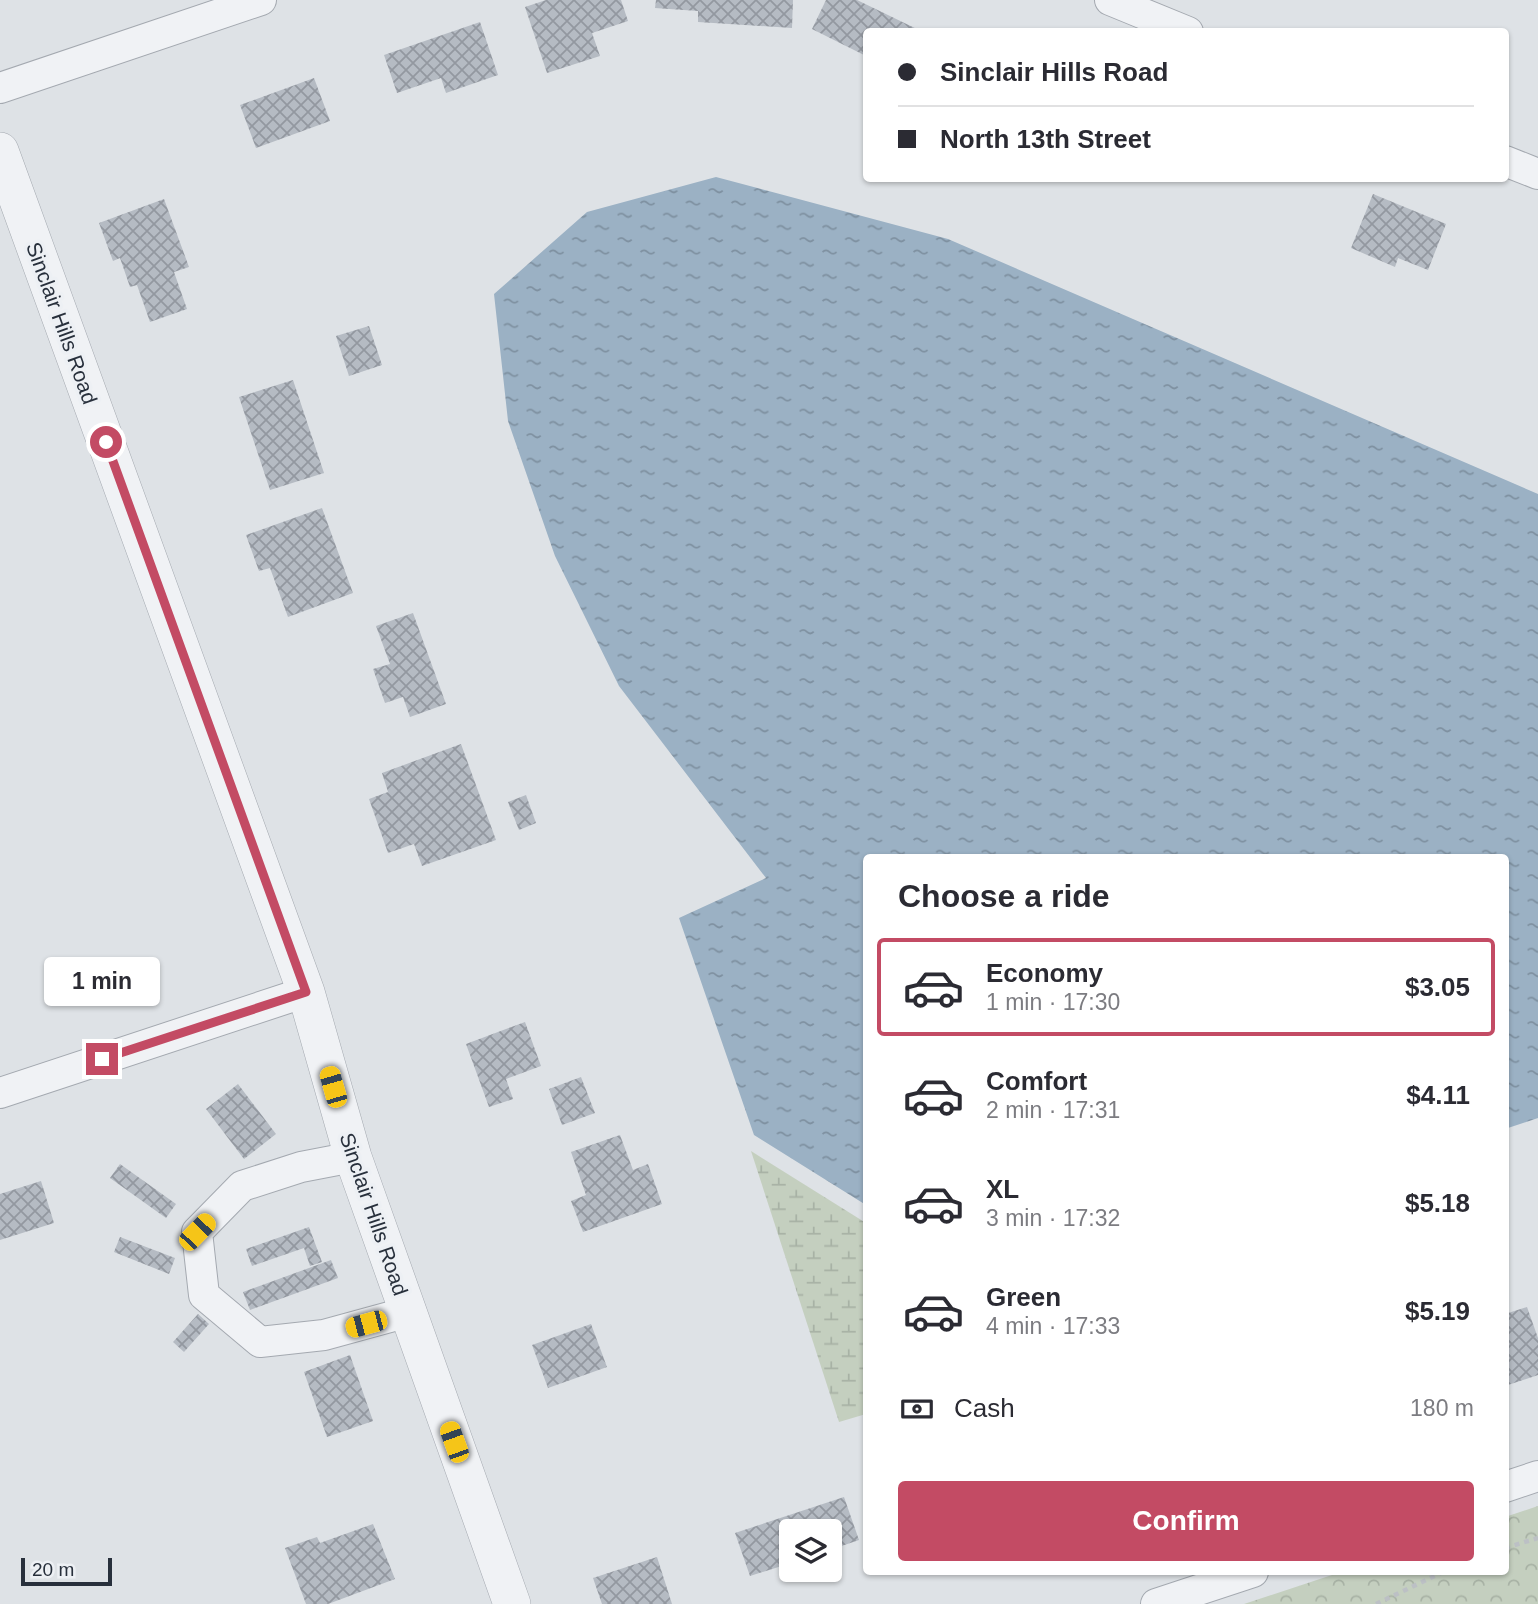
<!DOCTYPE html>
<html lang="en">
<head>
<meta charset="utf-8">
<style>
  body { margin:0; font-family:Helvetica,sans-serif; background:#f2f2f3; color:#2b2b33; height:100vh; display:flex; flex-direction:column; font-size:26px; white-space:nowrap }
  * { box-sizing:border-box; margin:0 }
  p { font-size:23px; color:#7c7c81 }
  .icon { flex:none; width:38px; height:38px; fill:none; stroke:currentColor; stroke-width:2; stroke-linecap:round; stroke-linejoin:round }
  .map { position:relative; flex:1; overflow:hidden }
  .panel { position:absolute; left:863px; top:854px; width:646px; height:721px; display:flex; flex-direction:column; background:#fff; border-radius:7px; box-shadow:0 2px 5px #0004 }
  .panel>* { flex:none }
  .banner { position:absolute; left:863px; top:28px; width:646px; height:154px; border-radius:7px; box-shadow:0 2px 5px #0004; display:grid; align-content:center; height:154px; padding:0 35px; background:#fff }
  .controls { position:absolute; left:779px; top:1519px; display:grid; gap:14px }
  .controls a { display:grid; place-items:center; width:63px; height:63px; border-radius:7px; background:#fff; box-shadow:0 2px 5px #0004; font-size:35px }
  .scale { position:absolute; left:21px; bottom:18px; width:91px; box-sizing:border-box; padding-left:7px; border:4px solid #28303c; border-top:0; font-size:19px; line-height:24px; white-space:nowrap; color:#28303c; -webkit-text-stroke:5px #edf0f4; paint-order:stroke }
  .end { position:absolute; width:32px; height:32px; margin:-16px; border:9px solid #c34b64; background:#fff; box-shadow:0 0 0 4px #fff }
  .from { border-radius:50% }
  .bubble { position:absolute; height:49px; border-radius:7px; background:#fff; box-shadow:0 2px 5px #0004; font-size:23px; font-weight:800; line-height:49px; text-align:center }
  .car { position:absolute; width:21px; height:42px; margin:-21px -10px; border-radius:9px; box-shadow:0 0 5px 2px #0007; background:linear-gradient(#f5c518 24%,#345 0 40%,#f5c518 0 76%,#345 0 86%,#f5c518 0) }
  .banner b { display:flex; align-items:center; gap:24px; height:66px; font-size:26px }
  .banner b+b { border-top:2px solid #e1e1e2 }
  .banner i { width:18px; height:18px; background:#2b2b33 }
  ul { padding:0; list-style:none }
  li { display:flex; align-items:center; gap:21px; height:98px; margin:0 14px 10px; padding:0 21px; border:4px solid transparent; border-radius:7px }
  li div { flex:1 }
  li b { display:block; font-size:26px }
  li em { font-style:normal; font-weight:800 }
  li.active { border-color:#c34b64 }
  li>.icon { width:63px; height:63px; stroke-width:1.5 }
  h2 { padding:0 35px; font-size:32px; line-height:84px }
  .pay { display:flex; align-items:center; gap:18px; height:77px; padding:0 35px; font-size:26px }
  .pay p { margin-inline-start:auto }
  .primary-button { display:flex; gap:14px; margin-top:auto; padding:14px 35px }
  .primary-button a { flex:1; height:80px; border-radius:7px; background:#c34b64; color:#fff; font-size:28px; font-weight:800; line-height:80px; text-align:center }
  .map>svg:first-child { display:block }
  .wetland { fill:url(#wetland-marsh) }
  .park { fill:url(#park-crowns) }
  .water { fill:url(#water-ripples) }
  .building { fill:url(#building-cross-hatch) }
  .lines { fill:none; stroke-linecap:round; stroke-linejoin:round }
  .minor-casing { stroke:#a4a9b0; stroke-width:32 }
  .tertiary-casing { stroke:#a4a9b0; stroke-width:38 }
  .path { stroke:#bcc0c5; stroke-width:4.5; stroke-dasharray:5 5; stroke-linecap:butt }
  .minor { stroke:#f0f2f5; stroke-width:30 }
  .tertiary { stroke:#f0f2f5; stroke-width:37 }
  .route { stroke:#c34b64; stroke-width:9 }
  .labels { text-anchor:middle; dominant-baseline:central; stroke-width:7; stroke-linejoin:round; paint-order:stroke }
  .street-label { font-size:21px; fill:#28303c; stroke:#edf0f4 }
</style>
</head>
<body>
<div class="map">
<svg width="1538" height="1604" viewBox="0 0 1538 1604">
  <defs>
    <pattern id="wetland-marsh" width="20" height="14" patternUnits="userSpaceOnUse" patternTransform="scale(1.75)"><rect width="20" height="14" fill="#c4cfbf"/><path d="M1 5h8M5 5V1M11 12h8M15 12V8" fill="none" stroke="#a8b2a5"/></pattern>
    <pattern id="park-crowns" width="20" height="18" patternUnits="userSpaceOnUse" patternTransform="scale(1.75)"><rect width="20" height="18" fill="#c4cfbf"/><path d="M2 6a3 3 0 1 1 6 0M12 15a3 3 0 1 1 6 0" fill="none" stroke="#a8b2a5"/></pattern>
    <pattern id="water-ripples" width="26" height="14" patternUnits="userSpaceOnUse" patternTransform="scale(1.75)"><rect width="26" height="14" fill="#9bb1c4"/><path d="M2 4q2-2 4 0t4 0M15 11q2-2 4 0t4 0" fill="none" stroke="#7e90a0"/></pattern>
    <pattern id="building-cross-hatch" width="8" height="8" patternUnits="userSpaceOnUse" patternTransform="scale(1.75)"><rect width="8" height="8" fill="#b5bbc3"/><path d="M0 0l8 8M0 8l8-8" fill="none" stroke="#9398a0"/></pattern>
  </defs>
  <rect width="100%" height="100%" fill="#dee2e6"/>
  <!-- wetland -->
  <polygon class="wetland" points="751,1151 866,1223 866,1414 839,1422"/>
  <!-- park -->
  <polygon class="park" points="1538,1506 1538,1604 1244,1604 1341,1572 1505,1572 1505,1517"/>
  <!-- water -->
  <polygon class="water" points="716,177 948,239 1538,494 1538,1118 1505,1129 1505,858 866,858 866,1205 754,1135 679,918 766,878 619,686 555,556 508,421 494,294 587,212"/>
  <!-- building -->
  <g class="building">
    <polygon points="546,0 621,0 628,21 592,33 600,56 547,73 525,7"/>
    <polygon points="656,0 793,0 792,28 698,22 698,11 655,8"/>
    <polygon points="826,0 857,0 923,32 866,32 866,56 812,29"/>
    <polygon points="480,22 498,75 446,93 441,78 397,93 384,55"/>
    <polygon points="314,78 330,121 256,148 240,105"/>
    <polygon points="1373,194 1446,224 1428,270 1398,258 1395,267 1351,248"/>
    <polygon points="164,199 189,267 174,272 187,309 150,322 137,285 130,287 120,258 113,261 99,223"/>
    <polygon points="369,326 382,365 349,376 336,336"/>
    <polygon points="293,380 324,473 270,490 239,397"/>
    <polygon points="322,508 353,593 288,617 270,568 259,571 246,535"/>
    <polygon points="413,613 446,704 410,717 403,697 385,703 373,669 390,664 376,626"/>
    <polygon points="461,744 496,840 422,866 414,844 388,853 369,799 388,792 382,773"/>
    <polygon points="526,795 536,823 519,830 508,802"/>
    <polygon points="525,1022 541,1066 506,1079 513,1099 489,1107 466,1044"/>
    <polygon points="581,1077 595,1113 562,1125 549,1089"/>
    <polygon points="238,1084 276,1134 244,1159 206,1109"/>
    <polygon points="620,1135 633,1170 648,1164 662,1204 583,1232 571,1201 586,1195 571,1152"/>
    <polygon points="120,1164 176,1204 166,1218 110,1178"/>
    <polygon points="41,1181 54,1223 0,1240 0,1194"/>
    <polygon points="309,1227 322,1262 310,1266 304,1248 252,1266 246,1249"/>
    <polygon points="120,1237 175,1258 169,1274 114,1252"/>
    <polygon points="331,1260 338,1278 250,1310 243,1292"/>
    <polygon points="1527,1307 1538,1338 1538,1375 1505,1386 1505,1314"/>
    <polygon points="198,1314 209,1324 184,1352 173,1342"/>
    <polygon points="591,1324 607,1367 548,1388 532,1345"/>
    <polygon points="350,1355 373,1421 327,1437 304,1372"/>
    <polygon points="844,1497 859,1540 830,1550 830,1531 791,1531 791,1563 750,1576 735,1533"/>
    <polygon points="373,1524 395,1579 328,1604 306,1604 285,1548 317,1537 320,1543"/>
    <polygon points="657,1557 672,1604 602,1604 593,1578"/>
  </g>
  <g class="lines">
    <defs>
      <g id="minor">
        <polyline points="1110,0 1188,32"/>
        <polyline points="0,88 261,0"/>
        <polyline points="1505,161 1538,174"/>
        <polyline points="0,1093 306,992"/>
        <polyline points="353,1157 301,1167 242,1186 197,1232 204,1295 260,1342 324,1335 408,1312"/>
        <polyline points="1505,1487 1538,1476"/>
        <polyline points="1156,1604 1253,1572"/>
      </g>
      <polyline id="tertiary" points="0,151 306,992 353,1157 512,1604"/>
    </defs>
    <!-- minor casing -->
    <use href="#minor" class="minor-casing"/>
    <!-- tertiary casing -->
    <use href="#tertiary" class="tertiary-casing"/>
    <!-- path -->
    <g class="path">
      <polyline points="1505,1548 1538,1538"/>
      <polyline points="1376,1604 1443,1572"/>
    </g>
    <!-- minor -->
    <use href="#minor" class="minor"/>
    <!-- tertiary -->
    <use href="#tertiary" class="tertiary"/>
  </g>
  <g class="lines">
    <!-- route -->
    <polyline class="route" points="102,1059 306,992 106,442"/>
  </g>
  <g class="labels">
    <!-- street labels -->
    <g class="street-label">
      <text transform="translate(62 323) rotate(70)">Sinclair Hills Road</text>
      <text transform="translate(374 1214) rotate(71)">Sinclair Hills Road</text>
    </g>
  </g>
</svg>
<div class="controls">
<a><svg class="icon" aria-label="layers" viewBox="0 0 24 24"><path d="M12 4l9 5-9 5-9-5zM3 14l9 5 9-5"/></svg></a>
</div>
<div class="scale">20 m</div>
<i class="end from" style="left:106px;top:442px"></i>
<i class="end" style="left:102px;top:1059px"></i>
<div class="bubble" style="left:44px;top:957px;width:116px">1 min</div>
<i class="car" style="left:333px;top:1087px;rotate:344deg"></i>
<i class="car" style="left:197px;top:1232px;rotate:44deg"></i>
<i class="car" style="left:366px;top:1324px;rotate:255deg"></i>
<i class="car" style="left:454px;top:1442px;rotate:340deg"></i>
<div class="banner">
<b><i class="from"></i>Sinclair Hills Road</b>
<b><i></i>North 13th Street</b>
</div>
<section class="panel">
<h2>Choose a ride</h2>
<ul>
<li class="active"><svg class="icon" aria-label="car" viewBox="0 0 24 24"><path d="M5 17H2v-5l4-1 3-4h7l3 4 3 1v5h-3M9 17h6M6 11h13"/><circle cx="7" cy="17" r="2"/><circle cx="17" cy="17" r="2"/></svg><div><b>Economy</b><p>1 min · 17:30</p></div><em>$3.05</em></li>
<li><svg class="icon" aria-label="car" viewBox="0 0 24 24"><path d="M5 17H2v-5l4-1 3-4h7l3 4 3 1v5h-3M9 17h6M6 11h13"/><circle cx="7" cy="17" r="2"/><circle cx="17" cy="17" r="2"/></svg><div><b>Comfort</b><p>2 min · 17:31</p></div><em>$4.11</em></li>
<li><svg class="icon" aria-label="car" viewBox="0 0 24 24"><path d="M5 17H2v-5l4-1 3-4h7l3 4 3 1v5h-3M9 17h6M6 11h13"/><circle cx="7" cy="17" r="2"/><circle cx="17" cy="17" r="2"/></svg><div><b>XL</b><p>3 min · 17:32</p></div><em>$5.18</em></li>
<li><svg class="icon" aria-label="car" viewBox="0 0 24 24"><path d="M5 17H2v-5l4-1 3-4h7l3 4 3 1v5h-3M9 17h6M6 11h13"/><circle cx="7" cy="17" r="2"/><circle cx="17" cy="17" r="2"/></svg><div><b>Green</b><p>4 min · 17:33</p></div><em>$5.19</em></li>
</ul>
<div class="pay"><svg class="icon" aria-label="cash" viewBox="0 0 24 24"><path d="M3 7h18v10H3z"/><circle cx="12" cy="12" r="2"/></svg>Cash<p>180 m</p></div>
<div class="primary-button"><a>Confirm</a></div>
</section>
</div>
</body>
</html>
